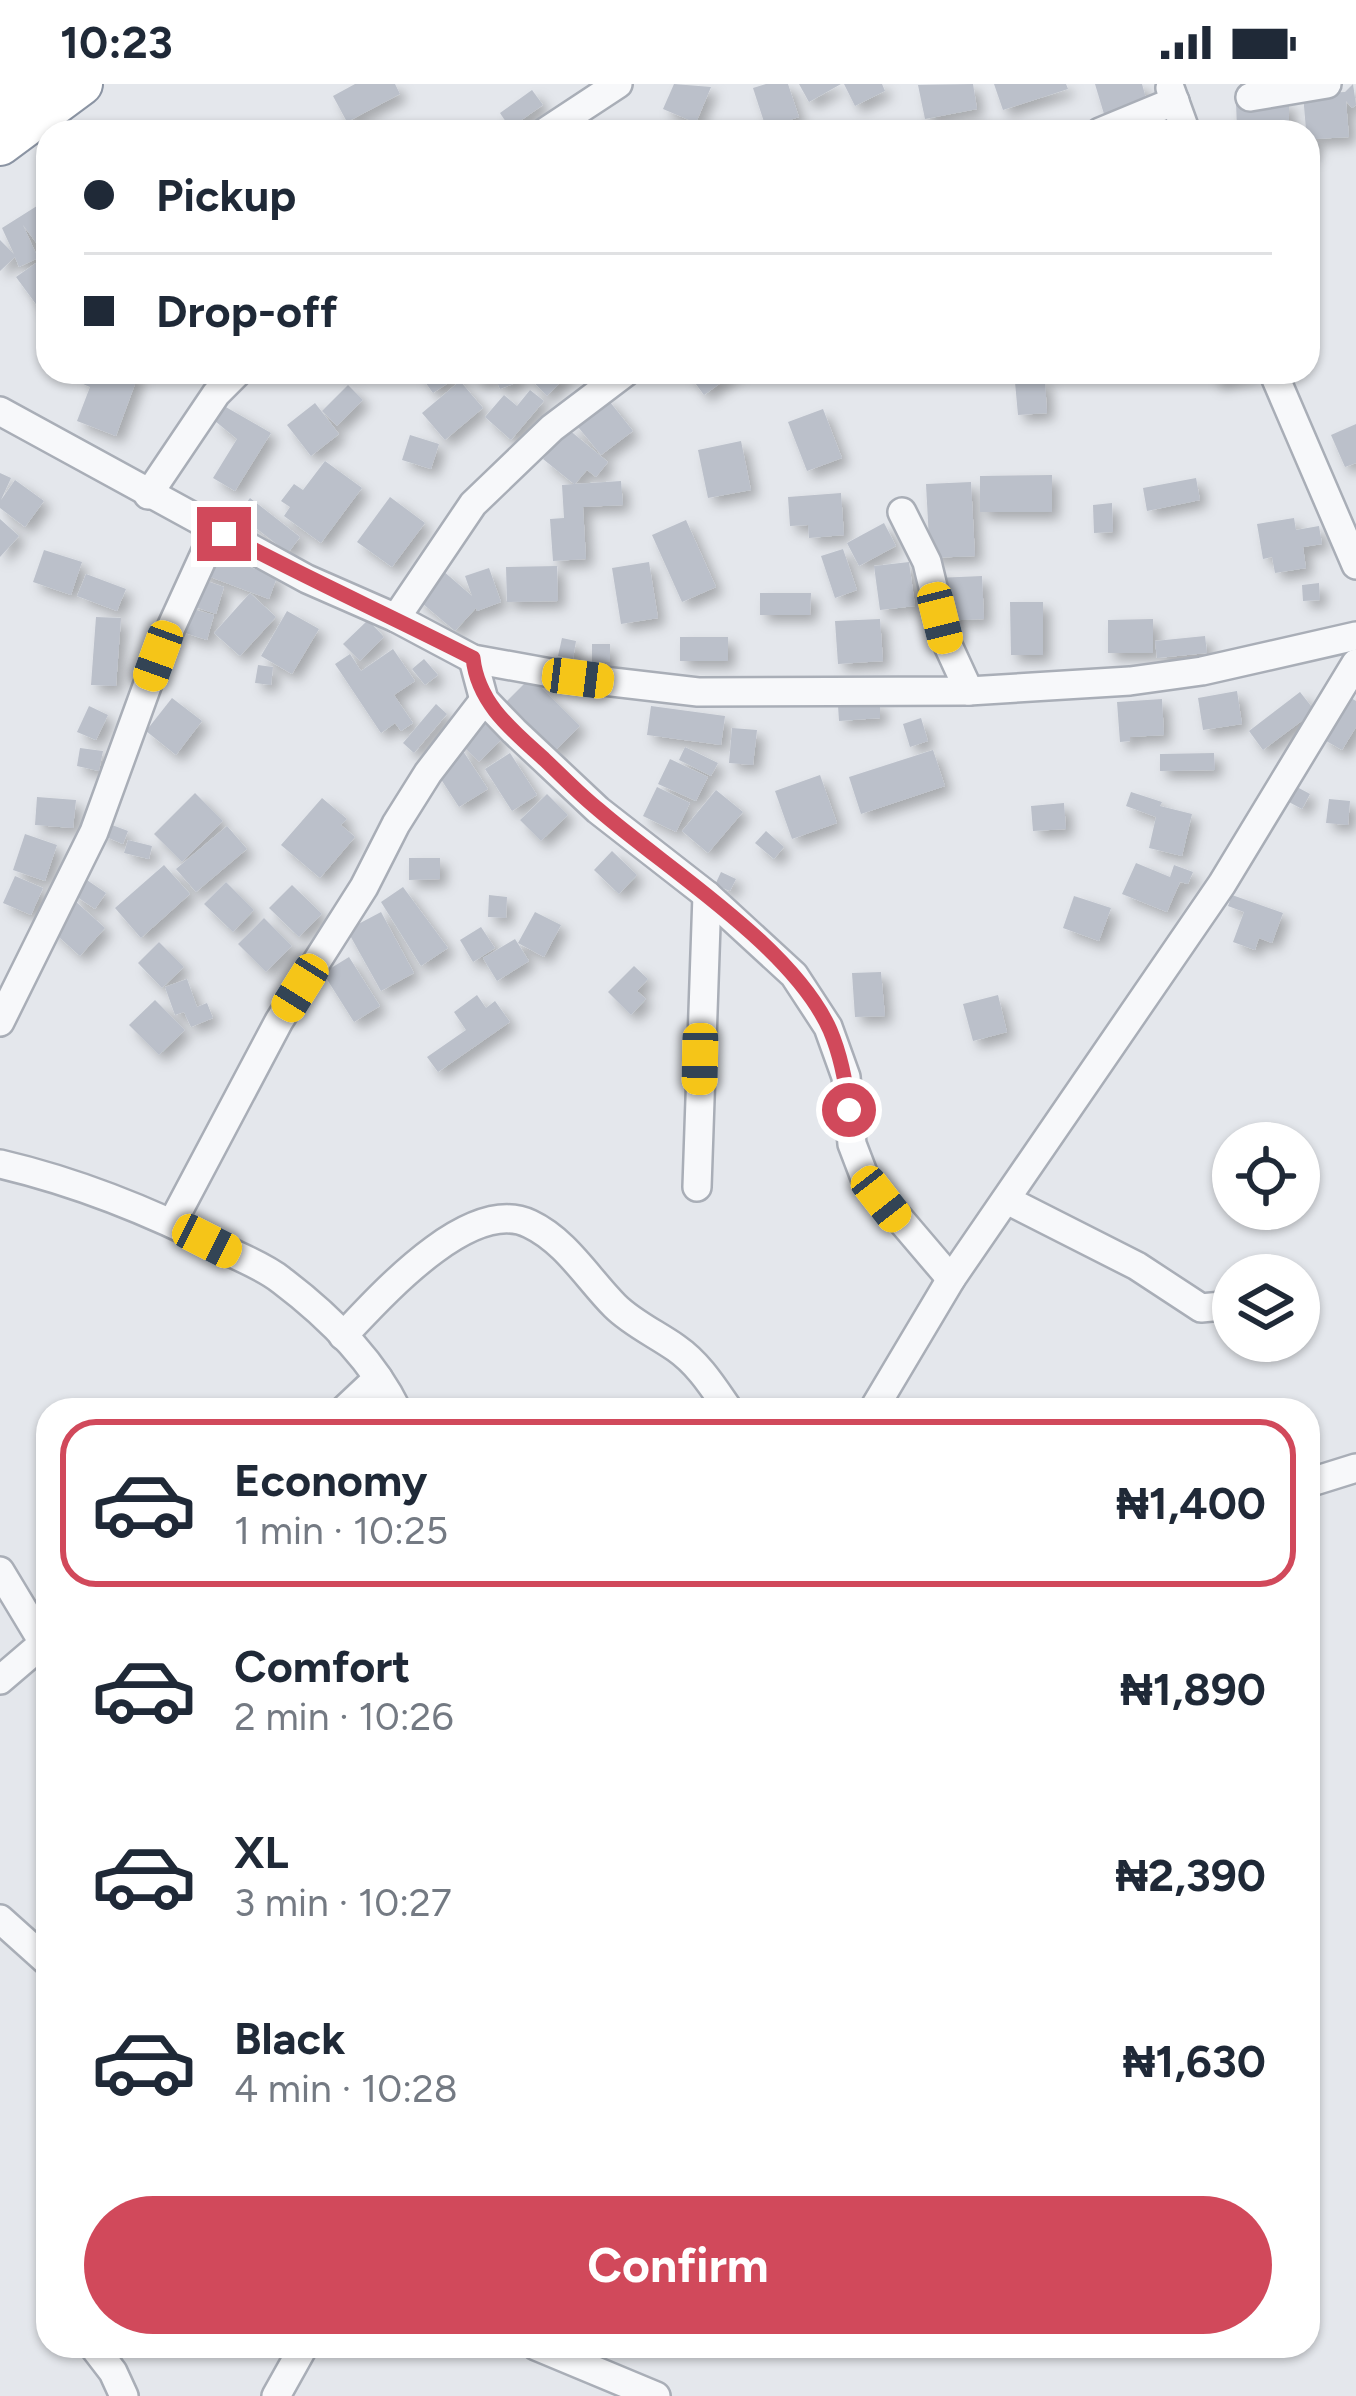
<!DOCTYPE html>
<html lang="en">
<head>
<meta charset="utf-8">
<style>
  body { margin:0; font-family:Figtree,sans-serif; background:#f2f2f3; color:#1f2937; height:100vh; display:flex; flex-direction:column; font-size:45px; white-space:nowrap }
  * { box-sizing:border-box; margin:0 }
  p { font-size:39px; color:#747a83 }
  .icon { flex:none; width:66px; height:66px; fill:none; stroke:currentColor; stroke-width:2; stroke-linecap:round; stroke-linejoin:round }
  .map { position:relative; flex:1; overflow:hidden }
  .drawer { position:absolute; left:36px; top:1314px; width:1284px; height:960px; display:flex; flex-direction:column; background:#fff; border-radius:36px; box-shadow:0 3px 9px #0004 }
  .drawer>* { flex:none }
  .top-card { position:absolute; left:36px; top:36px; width:1284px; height:264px; border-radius:36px; box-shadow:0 3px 9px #0004; display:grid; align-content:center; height:264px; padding:0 48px; background:#fff }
  .tools { position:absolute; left:1212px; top:1038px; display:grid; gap:24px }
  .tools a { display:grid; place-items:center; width:108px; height:108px; border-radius:50%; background:#fff; box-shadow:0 3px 9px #0004; font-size:60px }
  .end { position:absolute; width:54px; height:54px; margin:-27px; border:15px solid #d1495b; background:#fff; box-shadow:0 0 0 6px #fff }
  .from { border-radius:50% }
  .car { position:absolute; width:36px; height:72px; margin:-36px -18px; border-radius:15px; box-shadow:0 0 9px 3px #0007; background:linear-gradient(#f5c518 24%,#345 0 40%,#f5c518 0 76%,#345 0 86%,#f5c518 0) }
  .top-card b { display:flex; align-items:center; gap:42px; height:114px; font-size:45px }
  .top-card b+b { border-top:3px solid #e0e1e3 }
  .top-card i { width:30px; height:30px; background:#1f2937 }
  ul { padding:21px 0 0; list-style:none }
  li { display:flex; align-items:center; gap:36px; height:168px; margin:0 24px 18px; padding:0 24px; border:6px solid transparent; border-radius:36px }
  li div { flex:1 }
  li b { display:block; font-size:45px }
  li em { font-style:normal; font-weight:700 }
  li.on { border-color:#d1495b }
  li>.icon { width:108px; height:108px; stroke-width:1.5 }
  .primary-button { display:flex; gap:24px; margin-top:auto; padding:24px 48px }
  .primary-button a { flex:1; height:138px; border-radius:72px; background:#d1495b; color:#fff; font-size:48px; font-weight:700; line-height:138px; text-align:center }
  .status { display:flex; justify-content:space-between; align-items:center; height:84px; padding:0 60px; background:#fff; direction:ltr }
  .status svg { height:33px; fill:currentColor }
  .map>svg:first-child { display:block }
  .building { fill:#bbc0ca; filter:url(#shadow) }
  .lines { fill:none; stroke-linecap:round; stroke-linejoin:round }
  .minor-casing { stroke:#a9aeb7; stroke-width:32 }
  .highway-casing { stroke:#8b94a3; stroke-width:46 }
  .minor { stroke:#f7f8fa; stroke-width:27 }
  .highway { stroke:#fff; stroke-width:42 }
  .route { stroke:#d1495b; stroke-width:15 }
</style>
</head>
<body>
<div class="status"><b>10:23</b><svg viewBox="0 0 49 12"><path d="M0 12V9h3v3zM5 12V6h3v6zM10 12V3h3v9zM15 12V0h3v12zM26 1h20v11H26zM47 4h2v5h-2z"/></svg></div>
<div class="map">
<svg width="1356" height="2312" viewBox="0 0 1356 2312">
  <defs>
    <filter id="shadow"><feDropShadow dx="7" dy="7" stdDeviation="6" flood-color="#0004"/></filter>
  </defs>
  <rect width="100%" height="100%" fill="#e4e7ec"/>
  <!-- building -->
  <g class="building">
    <polygon points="355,0 395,0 400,10 347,38 333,12"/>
    <polygon points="674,0 711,3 696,39 663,25"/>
    <polygon points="766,0 788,0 799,33 766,44 753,4"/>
    <polygon points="799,0 841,0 809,18"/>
    <polygon points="844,0 882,0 885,7 855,22"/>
    <polygon points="973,0 977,25 925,35 918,1"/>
    <polygon points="994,0 1066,0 1068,5 1003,26"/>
    <polygon points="1095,0 1142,0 1147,18 1104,30"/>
    <polygon points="1353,0 1356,21 1352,24 1346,17 1349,53 1315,55 1314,70 1308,70 1303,10 1345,8"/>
    <polygon points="532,6 543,21 510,44 500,29"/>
    <polygon points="1236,18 1289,18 1289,45 1237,45"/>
    <polygon points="981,37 983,48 931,48 931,46"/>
    <polygon points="48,115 48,221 41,227 16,193 46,172 23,141 38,174 19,183 15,173 0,187 0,156 14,170 2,144"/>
    <polygon points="85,288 127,288 138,292 116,352 77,337 90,303 81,299"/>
    <polygon points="418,288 456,288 459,292 433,309"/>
    <polygon points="473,288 517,288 521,297 500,305 495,293 478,300"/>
    <polygon points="524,288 563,288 567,292 547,312"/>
    <polygon points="687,288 736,288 704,311"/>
    <polygon points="1212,288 1255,288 1255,290 1214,299"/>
    <polygon points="1045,296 1047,329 1018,331 1015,298"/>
    <polygon points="460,297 483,324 445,356 422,329"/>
    <polygon points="348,301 363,316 337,342 322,327"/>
    <polygon points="530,306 544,317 511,356 485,333 504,311 517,322"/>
    <polygon points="606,313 633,347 601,371 574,338"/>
    <polygon points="315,319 339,350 311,372 287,341"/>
    <polygon points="224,322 271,349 235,407 213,394 237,355 215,337"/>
    <polygon points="823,325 842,374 807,387 788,338"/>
    <polygon points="1356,340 1356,379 1345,383 1331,351"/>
    <polygon points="568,345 608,378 596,393 587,386 575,400 621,397 623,421 583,423 586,475 553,477 550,435 564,434 562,401 574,400 543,375"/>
    <polygon points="410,351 439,360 431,385 402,376"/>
    <polygon points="741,357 751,406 708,414 698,366"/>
    <polygon points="325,377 362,404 321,459 284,432 290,423 281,417 294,400 303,406"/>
    <polygon points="0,389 11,394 1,416 15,396 44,417 25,443 0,424"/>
    <polygon points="1052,391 1052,428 980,428 980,392"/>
    <polygon points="1196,394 1200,416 1147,427 1143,404"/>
    <polygon points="971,398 975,472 930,474 926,400"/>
    <polygon points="841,409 844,451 809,454 808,441 790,442 788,413"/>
    <polygon points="390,413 425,439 392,483 357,458"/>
    <polygon points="250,414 300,453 288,469 238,430"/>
    <polygon points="1112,419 1113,448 1094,449 1093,421"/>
    <polygon points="1294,434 1296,446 1319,442 1322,460 1303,463 1306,484 1275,489 1272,473 1263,475 1257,440"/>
    <polygon points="0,435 19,452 0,473"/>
    <polygon points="686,436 716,503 682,518 652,451"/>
    <polygon points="884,439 896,462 859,482 847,459"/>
    <polygon points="843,465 857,506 835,514 821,472"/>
    <polygon points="44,466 82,478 71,511 33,498"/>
    <polygon points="205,466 277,493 269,515 197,488"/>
    <polygon points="649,478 658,534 621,540 612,484"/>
    <polygon points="909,478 915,522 880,526 874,482"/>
    <polygon points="557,482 558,517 507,518 506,483"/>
    <polygon points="489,484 501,518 477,527 476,524 455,547 416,514 442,486 472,512 465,492"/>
    <polygon points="86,490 126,505 117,527 77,512"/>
    <polygon points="982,492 984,535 938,537 936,494"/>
    <polygon points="198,494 224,503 216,530 189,521"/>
    <polygon points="1319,499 1320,516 1303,517 1302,501"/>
    <polygon points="250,509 276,533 240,572 214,549"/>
    <polygon points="760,509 811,509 810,531 760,531"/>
    <polygon points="1010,518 1043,518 1043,571 1011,571"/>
    <polygon points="186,523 214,531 207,556 179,547"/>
    <polygon points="287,527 319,545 292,590 261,572"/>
    <polygon points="96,533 121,534 116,602 91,601"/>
    <polygon points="880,535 883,577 838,580 835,537"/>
    <polygon points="1153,535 1153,569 1108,569 1108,536"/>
    <polygon points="368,536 384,553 360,577 343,560"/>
    <polygon points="1205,552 1207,569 1157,574 1155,557"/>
    <rect x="680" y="553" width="48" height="24"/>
    <polygon points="562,554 576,557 573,575 558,572"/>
    <rect x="592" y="560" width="18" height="18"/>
    <polygon points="393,565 415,597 394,611 413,639 401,647 395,639 381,649 335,580 350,570 361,587"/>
    <polygon points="424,575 438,591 425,601 412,585"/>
    <polygon points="258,581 273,583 271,601 255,599"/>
    <polygon points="531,593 580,642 553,669 504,620"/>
    <polygon points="1237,607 1242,640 1203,646 1198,614"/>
    <polygon points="1300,608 1315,627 1263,666 1249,647"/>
    <polygon points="1346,611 1356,617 1356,643 1342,666 1321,654"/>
    <polygon points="172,614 202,637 176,671 146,647"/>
    <polygon points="1162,615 1164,651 1130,653 1130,657 1120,658 1117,618"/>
    <polygon points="880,619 880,634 839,637 838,621"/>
    <polygon points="436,620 447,630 414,669 403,659"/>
    <polygon points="89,622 108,631 96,656 77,648"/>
    <polygon points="651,622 725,632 721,661 647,651"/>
    <polygon points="479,634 501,656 479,678 457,656"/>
    <polygon points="921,634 928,657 910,663 903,640"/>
    <polygon points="732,644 757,646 753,681 729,679"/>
    <polygon points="685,663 718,679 711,692 679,676"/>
    <polygon points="80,664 103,667 99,687 77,682"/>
    <polygon points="933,666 945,702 861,730 849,693"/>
    <polygon points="463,667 488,705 459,723 435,686"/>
    <polygon points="510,669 537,711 512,727 485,685"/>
    <polygon points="1214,669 1215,686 1160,687 1160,670"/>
    <polygon points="670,675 708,693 696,717 658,700"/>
    <polygon points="820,691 837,739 792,755 775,707"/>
    <polygon points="657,703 690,719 676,748 643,732"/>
    <polygon points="1297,703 1310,710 1302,725 1289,718"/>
    <polygon points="716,706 743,728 708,769 682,747"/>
    <polygon points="1131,708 1162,718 1160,722 1192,730 1182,772 1149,764 1156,733 1126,722"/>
    <polygon points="195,709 223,737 182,778 154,750"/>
    <polygon points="547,710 568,731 541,757 520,736"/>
    <polygon points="37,713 76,716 73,744 35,741"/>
    <polygon points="322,714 347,735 341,741 355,753 320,794 281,761"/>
    <polygon points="1329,715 1350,717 1348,741 1326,739"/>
    <polygon points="1064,719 1066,745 1033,747 1031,722"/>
    <polygon points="104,738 128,747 123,760 99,750"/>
    <polygon points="227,742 247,765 196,808 176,785"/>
    <polygon points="766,747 784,763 774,775 755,759"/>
    <polygon points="25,750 57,761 45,797 13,786"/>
    <polygon points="128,756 152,762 149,775 124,769"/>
    <polygon points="612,767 637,791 619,810 594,786"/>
    <polygon points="409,774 440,774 440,795 409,796"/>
    <polygon points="1136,779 1170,793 1174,781 1193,788 1188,800 1180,798 1167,828 1122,810"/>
    <polygon points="164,781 190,810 141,854 115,824"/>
    <polygon points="721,788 736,795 730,807 715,801"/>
    <polygon points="15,792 43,804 31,831 3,819"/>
    <polygon points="81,792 106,809 95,825 70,808"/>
    <polygon points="226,798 254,826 233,848 204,820"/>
    <polygon points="292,801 322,830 299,853 269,824"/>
    <polygon points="403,803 448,864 421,882 381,818"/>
    <polygon points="489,811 507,813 506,834 488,833"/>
    <polygon points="1232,811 1283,829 1272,859 1259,854 1255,866 1233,858 1244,828 1228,822"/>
    <polygon points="1074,812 1111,824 1099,857 1063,844"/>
    <polygon points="74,816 105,844 80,872 49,844"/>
    <polygon points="381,828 414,889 381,907 347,846"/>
    <polygon points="535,828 561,841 544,873 518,859"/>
    <polygon points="264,834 292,862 266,888 238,860"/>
    <polygon points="481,843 495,864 473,878 460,856"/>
    <polygon points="515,855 529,877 497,897 483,874"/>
    <polygon points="159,858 184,883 162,904 138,879"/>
    <polygon points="349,873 380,922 354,938 323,889"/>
    <polygon points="634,882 648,895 637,907 646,915 631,931 608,908"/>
    <polygon points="881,888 885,932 855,933 852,889"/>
    <polygon points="187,895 197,923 207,919 213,934 191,943 184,928 175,931 165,903"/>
    <polygon points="477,911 486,924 495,917 510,938 438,988 427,973 466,946 454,928"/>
    <polygon points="998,911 1007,948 973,957 963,920"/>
    <polygon points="155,916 185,946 159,971 129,941"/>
  </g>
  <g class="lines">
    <defs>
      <g id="minor">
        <polyline points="1170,4 1186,48"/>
        <polyline points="1250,13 1327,0"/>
        <polyline points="545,48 618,0"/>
        <polyline points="1100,48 1175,17"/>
        <polyline points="1273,288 1356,481"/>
        <polyline points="0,327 307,495 396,534 473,575 578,594 698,608 969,607 1130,597 1202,587 1356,552"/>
        <polyline points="148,411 216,310 238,288"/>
        <polyline points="902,428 927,478 946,557 969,607"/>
        <polyline points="396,534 473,420 552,344 626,288"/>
        <polyline points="473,575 484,616 514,647 598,726 707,811 794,891 828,943 846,993 852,1060 865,1094 951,1195"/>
        <polyline points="0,938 94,748 158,572 216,445"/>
        <path d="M0,1080c77,18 154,49 224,85 19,10 41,18 57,31 45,34 91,79 116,130"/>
        <polyline points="697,1103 707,811"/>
        <polyline points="1007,1116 1137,1182 1201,1224 1233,1221"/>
        <polyline points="172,1139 279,937 364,803 396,740 428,689 484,616"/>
        <path d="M343,1252c37,-39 127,-141 187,-112 36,17 58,55 85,82 17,17 41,28 61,42 23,16 37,39 53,62"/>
        <polyline points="344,1326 378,1294"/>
        <polyline points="873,1326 951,1195 1222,800 1356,579"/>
        <polyline points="1308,1399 1356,1384"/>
        <polyline points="0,1487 44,1560"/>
        <polyline points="0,1596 48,1555"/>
        <polyline points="0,1835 48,1878"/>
        <polyline points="93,2262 113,2288 124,2312"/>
        <polyline points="536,2262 656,2312"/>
        <polyline points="276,2312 304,2262"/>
      </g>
      <g id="highway">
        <polyline points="0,23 32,0"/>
        <polyline points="0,60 81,0"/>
      </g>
    </defs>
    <!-- minor casing -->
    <use href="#minor" class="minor-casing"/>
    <!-- highway casing -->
    <use href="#highway" class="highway-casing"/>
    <!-- minor -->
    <use href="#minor" class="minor"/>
    <!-- highway -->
    <use href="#highway" class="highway"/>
  </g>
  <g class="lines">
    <!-- route -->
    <path class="route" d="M224,450c82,44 167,82 249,124 5,46 40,73 72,102 18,17 35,35 54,50 69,60 194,137 231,220 11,26 16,52 19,80"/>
  </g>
</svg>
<div class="tools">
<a><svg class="icon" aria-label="locate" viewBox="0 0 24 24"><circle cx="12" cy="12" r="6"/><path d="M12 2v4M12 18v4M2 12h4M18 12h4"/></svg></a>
<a><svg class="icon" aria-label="layers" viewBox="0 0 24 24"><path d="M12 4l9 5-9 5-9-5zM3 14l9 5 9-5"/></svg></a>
</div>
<i class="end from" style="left:849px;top:1026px"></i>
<i class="end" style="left:224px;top:450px"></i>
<i class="car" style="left:940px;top:534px;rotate:166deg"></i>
<i class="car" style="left:158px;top:572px;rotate:200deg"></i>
<i class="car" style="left:578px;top:594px;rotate:97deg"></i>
<i class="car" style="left:300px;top:904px;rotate:212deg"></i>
<i class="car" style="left:700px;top:975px;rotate:181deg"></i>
<i class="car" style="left:881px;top:1115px;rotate:142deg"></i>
<i class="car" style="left:207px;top:1157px;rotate:117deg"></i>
<div class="top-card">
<b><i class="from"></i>Pickup</b>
<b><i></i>Drop-off</b>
</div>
<section class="drawer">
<ul>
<li class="on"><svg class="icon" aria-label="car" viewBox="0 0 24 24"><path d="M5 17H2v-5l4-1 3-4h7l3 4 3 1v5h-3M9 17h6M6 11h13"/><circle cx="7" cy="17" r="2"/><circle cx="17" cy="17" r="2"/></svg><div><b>Economy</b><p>1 min · 10:25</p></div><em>₦1,400</em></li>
<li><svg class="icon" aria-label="car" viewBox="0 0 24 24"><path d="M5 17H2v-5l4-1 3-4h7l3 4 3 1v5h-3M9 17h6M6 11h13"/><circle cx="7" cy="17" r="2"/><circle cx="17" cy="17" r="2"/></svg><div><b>Comfort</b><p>2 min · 10:26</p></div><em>₦1,890</em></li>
<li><svg class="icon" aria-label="car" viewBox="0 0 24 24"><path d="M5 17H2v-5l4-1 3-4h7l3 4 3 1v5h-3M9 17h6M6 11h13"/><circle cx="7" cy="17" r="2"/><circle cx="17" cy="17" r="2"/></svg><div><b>XL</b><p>3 min · 10:27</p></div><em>₦2,390</em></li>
<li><svg class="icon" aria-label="car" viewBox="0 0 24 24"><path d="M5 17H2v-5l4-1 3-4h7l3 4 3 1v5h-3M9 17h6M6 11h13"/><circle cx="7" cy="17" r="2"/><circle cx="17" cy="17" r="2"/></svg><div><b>Black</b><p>4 min · 10:28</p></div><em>₦1,630</em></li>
</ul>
<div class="primary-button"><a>Confirm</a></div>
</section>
</div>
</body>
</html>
